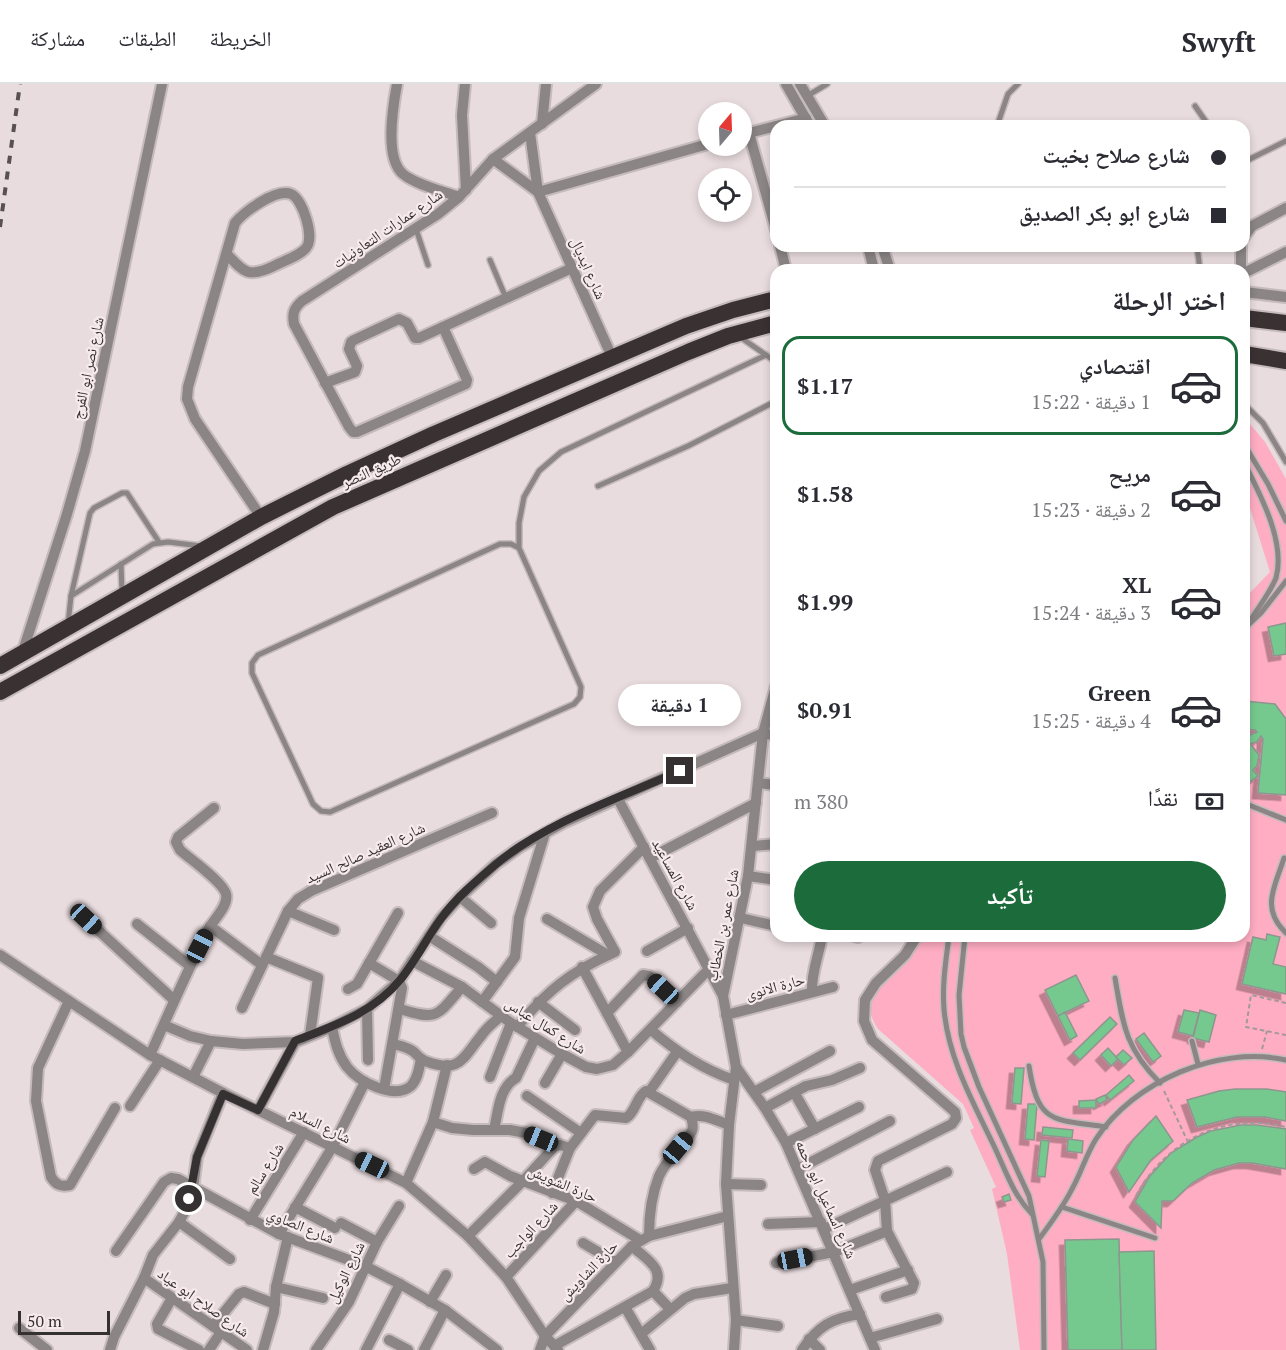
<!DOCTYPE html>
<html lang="ar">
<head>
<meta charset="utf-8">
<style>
  body { margin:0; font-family:"PT Serif","Noto Naskh Arabic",serif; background:#f7f7f7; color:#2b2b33; direction:rtl; height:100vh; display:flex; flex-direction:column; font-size:22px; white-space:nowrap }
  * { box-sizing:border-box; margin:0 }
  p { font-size:20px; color:#7c7c81 }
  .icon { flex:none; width:33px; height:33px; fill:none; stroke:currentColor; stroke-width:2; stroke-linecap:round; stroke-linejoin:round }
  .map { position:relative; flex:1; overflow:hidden; direction:ltr }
  .drawer { position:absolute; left:770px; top:180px; width:480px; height:678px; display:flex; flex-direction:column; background:#fff; border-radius:18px; box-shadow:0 3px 9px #0003; direction:rtl }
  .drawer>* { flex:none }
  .hud { position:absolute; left:770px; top:36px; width:480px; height:132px; border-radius:18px; box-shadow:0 3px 9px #0003; direction:rtl; display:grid; align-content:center; height:132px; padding:0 24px; background:#fff }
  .needle { width:39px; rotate:19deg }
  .tools { position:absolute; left:698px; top:18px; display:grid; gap:12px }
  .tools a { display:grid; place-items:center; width:54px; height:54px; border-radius:50%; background:#fff; box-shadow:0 3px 9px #0003; font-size:30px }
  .scale { position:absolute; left:18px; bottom:15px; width:92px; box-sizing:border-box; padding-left:6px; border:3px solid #353031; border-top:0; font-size:16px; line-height:21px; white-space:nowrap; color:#353031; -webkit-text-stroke:4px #f7eaec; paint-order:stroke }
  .end { position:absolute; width:27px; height:27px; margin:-14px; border:8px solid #353031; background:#fff; box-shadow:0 0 0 3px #fff }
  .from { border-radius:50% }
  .bubble { position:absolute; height:42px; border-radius:21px; background:#fff; box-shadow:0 3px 9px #0003; font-size:20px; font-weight:800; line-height:42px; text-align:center; direction:rtl }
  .car { position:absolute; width:18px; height:36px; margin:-18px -9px; border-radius:8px; box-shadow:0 0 4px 2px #0007; background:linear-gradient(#222 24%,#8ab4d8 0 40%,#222 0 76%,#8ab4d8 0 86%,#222 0) }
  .hud b { display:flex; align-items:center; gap:21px; height:57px; font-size:22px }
  .hud b+b { border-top:2px solid #e1e1e2 }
  .hud i { width:15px; height:15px; background:#2b2b33 }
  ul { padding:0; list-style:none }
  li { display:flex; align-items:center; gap:18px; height:99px; margin:0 12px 9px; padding:0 12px; border:3px solid transparent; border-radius:18px }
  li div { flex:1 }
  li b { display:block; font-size:22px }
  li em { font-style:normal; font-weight:800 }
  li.current { border-color:#1c6b3b }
  li>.icon { width:54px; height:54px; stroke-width:1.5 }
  h2 { padding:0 24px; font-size:27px; line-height:72px }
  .pay { display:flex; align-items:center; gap:15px; height:66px; padding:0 24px; font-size:22px }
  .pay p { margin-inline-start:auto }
  .action { display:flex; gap:12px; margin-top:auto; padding:12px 24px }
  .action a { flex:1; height:69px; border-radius:36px; background:#1c6b3b; color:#fff; font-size:24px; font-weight:800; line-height:69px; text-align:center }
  header { display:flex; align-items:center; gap:36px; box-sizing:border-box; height:84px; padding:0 30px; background:#fff; border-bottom:2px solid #e1e1e2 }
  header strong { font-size:28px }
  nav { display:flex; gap:33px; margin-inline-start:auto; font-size:21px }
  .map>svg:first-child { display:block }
  .green { fill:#ffadc2 }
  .building { fill:#76c98e; stroke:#8d968f; stroke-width:1.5; filter:url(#shadow) }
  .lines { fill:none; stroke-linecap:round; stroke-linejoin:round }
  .service-casing { stroke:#c5babc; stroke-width:8 }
  .minor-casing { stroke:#c5babc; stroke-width:14 }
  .trunk-casing { stroke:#c5babc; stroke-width:20 }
  .path { stroke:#a3999b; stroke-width:2; stroke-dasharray:4.5 3; stroke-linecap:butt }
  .service { stroke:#8b8586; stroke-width:5 }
  .minor { stroke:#8b8586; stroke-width:10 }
  .trunk { stroke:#3a3133; stroke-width:16 }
  .rail { stroke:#585153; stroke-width:4; stroke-dasharray:8 8; stroke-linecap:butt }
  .route { stroke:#353031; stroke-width:8 }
  .labels { text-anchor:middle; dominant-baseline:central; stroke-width:4.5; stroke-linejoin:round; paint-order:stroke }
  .street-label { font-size:15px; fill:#353031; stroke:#f7eaec }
</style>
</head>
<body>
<header>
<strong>Swyft</strong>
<nav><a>الخريطة</a><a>الطبقات</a><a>مشاركة</a></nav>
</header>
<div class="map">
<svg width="1286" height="1266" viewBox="0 0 1286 1266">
  <defs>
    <filter id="shadow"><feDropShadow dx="-5.5" dy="5.5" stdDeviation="0" flood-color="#0004"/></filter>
  </defs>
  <rect width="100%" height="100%" fill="#e9dcdf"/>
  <!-- green -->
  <path class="green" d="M1244,333l21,25 21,37v871h-266l-13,-96 -15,-65 4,-2 -26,-57 4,-2 -11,-24 -85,-75c-21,-31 5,-41 23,-61 9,-9 15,-20 20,-32h323v-337l26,-27 -26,-83z"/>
  <!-- building -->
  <g class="building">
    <polygon points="1286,539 1286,570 1274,572 1268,543"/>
    <polygon points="1244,617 1275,620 1286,635 1286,711 1258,709 1263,655 1261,652 1257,658 1250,660 1247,656 1250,651 1257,648 1255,646 1244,645"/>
    <polygon points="1244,652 1259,671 1257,682 1253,686 1258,692 1247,700 1244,696"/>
    <polygon points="1267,850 1280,853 1273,880 1286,883 1286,910 1242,900 1253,853 1266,856"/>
    <polygon points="1076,891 1089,917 1058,932 1045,906"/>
    <polygon points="1184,926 1199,929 1193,952 1178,948"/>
    <polygon points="1200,926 1216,931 1209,958 1193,954"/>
    <polygon points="1065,928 1077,952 1070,956 1058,932"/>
    <polygon points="1110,933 1117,940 1080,976 1073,969"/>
    <polygon points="1144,949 1161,972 1153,978 1136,955"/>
    <polygon points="1108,964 1118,975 1111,982 1101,971"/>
    <polygon points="1123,966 1132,974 1124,981 1116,973"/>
    <polygon points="1015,984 1024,984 1021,1020 1012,1019"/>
    <polygon points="1129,991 1134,997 1110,1016 1106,1011"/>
    <polygon points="1235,1005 1267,1005 1286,1008 1286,1037 1265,1033 1237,1033 1197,1043 1187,1016 1219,1007"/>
    <polygon points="1105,1011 1107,1016 1099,1020 1096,1015"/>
    <polygon points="1096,1016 1096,1024 1079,1024 1079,1017"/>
    <polygon points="1028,1020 1037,1020 1034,1056 1025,1055"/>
    <polygon points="1156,1032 1173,1057 1151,1076 1129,1108 1116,1083 1133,1056"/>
    <polygon points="1241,1041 1257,1041 1286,1045 1286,1085 1252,1079 1239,1079 1214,1086 1192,1099 1173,1117 1162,1117 1161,1144 1135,1118 1150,1092 1171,1069 1197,1053 1211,1047"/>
    <polygon points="1043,1043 1073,1046 1072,1054 1042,1051"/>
    <polygon points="1068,1055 1083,1057 1082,1069 1067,1067"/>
    <polygon points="1041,1056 1049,1057 1045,1093 1037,1092"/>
    <polygon points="1009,1110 1011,1116 1004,1118 1002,1113"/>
    <polygon points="1119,1155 1122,1266 1068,1266 1065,1156"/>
    <polygon points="1154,1167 1156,1266 1122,1266 1119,1168"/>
  </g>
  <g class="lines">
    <defs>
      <g id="service">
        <polyline points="807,12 827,0"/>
        <polyline points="1195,22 1209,42"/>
        <polyline points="997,42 1008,10 1018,0"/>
        <polyline points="1244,78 1286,57"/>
        <polyline points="416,145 428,181"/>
        <polyline points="1197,162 1200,186"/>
        <polyline points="490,176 506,214"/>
        <polyline points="740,253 776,278"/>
        <polyline points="1244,320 1263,339 1286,378"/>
        <polyline points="1244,360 1268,400 1286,437"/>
        <path d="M1244,378c16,32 42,80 32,116 -7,17 -20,32 -29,48"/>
        <polyline points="598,402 688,362 776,317"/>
        <polyline points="519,464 511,460 500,460 258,571 252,579 252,589 313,720 321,727 330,728 574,620 580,613 581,603 519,464 519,439 524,413 539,387 561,368 766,271"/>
        <polyline points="121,480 122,508"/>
        <polyline points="71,512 90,429 94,424 122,409 127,409 159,458"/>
        <polyline points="68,540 71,512 153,460 168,458 201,462"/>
        <polyline points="1244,545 1261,529 1286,497"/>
        <polyline points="1244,719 1286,736"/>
        <path d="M1284,774c-9,29 -24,50 2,75"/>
        <path d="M949,852c-3,24 -7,48 -5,73 4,49 29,93 50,137 11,23 19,49 38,68"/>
        <polyline points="965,852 959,911 961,950 964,963 979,1003 1029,1112 1043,1178 1044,1266"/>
        <path d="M1115,894c8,46 10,70 45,105"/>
        <polyline points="1192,957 1198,980"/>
        <path d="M1029,982c9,59 24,53 77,61"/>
        <polyline points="1062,1123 1155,1154"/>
        <path d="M1039,1155c12,-16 24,-32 33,-50 9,-16 14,-34 24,-50 38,-58 122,-94 190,-79"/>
      </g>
      <g id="minor">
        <path d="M397,0c-4,22 -13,74 6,90 13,11 40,17 56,23"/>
        <polyline points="465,0 462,31 466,106"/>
        <polyline points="786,0 810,42"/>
        <polyline points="800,0 825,42"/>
        <polyline points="542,40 546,0"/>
        <polyline points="776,42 806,34"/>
        <polyline points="530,49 538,108 612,273"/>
        <polyline points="749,49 776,146"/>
        <polyline points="741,51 776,42"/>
        <polyline points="493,75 538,108"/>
        <polyline points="538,108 708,60"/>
        <polyline points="1244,153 1252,142 1286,124"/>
        <polyline points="780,162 786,186"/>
        <polyline points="868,162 874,186"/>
        <polyline points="882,162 890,186"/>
        <path d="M227,170c17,19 22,24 47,12 9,-5 26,-10 32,-18 9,-10 -3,-49 -15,-54 -15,-6 -47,18 -56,29l-47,164 -1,12 8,20 66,98"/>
        <polyline points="1241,186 1241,162"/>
        <polyline points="1244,189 1286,168"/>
        <polyline points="1244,208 1286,213"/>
        <path d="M443,243l24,53 -1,4 -109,48h-4l-4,-5 -55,-103c-2,-11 0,-16 8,-23l136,-87 21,-17 34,-38 103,-75"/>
        <polyline points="325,299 355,288 357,282 349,265 351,258 354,256 399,235 407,239 415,254 419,254 572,184"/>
        <polyline points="22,570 67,430 85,367 162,0"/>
        <polyline points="758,699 776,701"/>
        <polyline points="618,715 723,912"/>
        <polyline points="753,762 776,760"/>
        <polyline points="650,774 756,719"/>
        <polyline points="748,792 776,796"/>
        <polyline points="460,813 491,839"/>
        <polyline points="288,827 334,846"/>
        <polyline points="741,834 776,842"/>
        <polyline points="86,835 174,916"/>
        <polyline points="547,835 608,871"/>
        <polyline points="137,840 190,882"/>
        <polyline points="210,842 262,881"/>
        <polyline points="429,852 478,883 497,898"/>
        <polyline points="854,852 858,853"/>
        <polyline points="647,867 688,844"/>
        <polyline points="0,871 150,971 223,1009 406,1099 468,1152 506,1193 545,1252 558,1266"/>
        <polyline points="266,873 318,894 310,951"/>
        <polyline points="412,877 462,903 511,939 562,970 586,983 597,985 613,981 628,968 709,885"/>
        <polyline points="369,879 399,897 402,904 384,1005"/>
        <polyline points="582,883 628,968"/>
        <polyline points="348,905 357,900 398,829"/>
        <path d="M812,908c-1,-19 7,-37 10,-56"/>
        <path d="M69,917l-31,67 -2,33 15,76c5,8 10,10 19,8l45,-77"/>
        <polyline points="482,918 515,873 519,834 545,749"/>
        <polyline points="538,918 575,946"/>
        <polyline points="242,924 288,827 298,815 311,807 492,729"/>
        <polyline points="367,925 368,976"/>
        <path d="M400,925c38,12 37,7 62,-22"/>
        <polyline points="607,929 643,891 649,892 677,918"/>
        <polyline points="726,931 833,903"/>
        <polyline points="164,941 190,952 211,957 243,960 295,958 332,943 367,925 399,897 441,834 460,813 496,780 520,763 565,738 763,649 776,652"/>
        <path d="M332,943c3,15 6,28 15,40 12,15 47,33 64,19 7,-7 8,-18 10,-27"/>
        <path d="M517,943c31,-37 53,-55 98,-75l-18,-33 -4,-12 7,-16 44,-44"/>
        <path d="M651,946c26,22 51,39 83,50"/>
        <path d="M393,960c8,2 15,3 21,8 4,4 6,7 11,9 35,13 37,-2 56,-25 5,-8 13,-14 20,-20"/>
        <path d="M150,971c19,-42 37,-84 58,-125 5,-10 21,-24 18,-36 -3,-12 -36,-35 -46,-44l-4,-8 2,-5 36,-29"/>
        <polyline points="736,983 765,1024 786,1059 875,1266"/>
        <polyline points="193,993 211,957"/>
        <polyline points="490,993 511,939"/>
        <polyline points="545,999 562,970"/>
        <polyline points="649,1008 677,968"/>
        <polyline points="754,1008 830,967"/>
        <polyline points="794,1008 815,1045"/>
        <polyline points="527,1012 581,1049"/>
        <polyline points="130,1022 160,976"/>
        <polyline points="765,1024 806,1002 832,996 860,984"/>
        <polyline points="258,1026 295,958"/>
        <path d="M691,1033c14,-4 26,4 38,8"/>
        <polyline points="433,1038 452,1044 473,1046 510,1046 526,1049 554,1063"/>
        <path d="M494,1046c4,-17 5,-43 22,-52l19,-40"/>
        <polyline points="786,1059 859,1023"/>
        <polyline points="474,1085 485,1078 510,1092 576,1117 640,1156"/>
        <polyline points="798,1085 890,1037"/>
        <polyline points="406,1099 433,1038 447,981"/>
        <polyline points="726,1100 761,1101"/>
        <path d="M552,1109l18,-45 25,-33 31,3c10,-6 10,-21 20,-27l45,26"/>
        <polyline points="295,1123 335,1144"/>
        <polyline points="250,1136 304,1048"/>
        <polyline points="179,1138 230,1175"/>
        <polyline points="341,1139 377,1158"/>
        <polyline points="768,1140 821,1138"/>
        <polyline points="824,1145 947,1088"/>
        <polyline points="279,1150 333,1062 365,998"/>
        <polyline points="468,1152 523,1097 554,1063 560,1061 570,1064"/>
        <path d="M649,1152c0,-21 2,-40 10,-60 8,-18 26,-31 33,-45 2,-5 0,-10 -1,-14"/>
        <polyline points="583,1159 615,1178"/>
        <polyline points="116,1167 164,1098 171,1094 178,1095 279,1150 365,1182 400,1200 445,1226 497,1266"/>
        <polyline points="776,1179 834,1168 887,1147"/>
        <polyline points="506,1193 576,1117"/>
        <polyline points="144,1194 247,1266"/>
        <polyline points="276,1203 323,1214"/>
        <polyline points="850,1206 908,1186"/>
        <polyline points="653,1207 670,1225"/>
        <polyline points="886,1213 912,1205 914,1199 887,1147 885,1116 875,1086 878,1077 952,1040 956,1034 955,1028 872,956 864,937 865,916 876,899 905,871 917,852"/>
        <polyline points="172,1214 157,1240 158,1245 199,1266"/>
        <polyline points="430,1218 446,1191"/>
        <polyline points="625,1223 650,1266"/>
        <polyline points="736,1236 778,1242"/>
        <polyline points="213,1242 239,1210 244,1208 275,1220"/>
        <polyline points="19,1244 47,1266"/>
        <polyline points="641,1250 685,1214 694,1210 732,1204"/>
        <polyline points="870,1254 937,1235"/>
        <polyline points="809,1255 820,1266"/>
        <polyline points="389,1256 408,1266"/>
        <path d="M554,1262l99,-55c14,-22 -6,-31 -21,-45"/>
        <polyline points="110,1266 114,1253 144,1194 153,1171 179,1138 185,1127 193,1104 197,1073 223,1009"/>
        <polyline points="209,1266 221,1248"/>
        <polyline points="263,1266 274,1228 276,1203 288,1153"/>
        <polyline points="316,1266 349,1218 377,1158 399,1122"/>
        <polyline points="366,1266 400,1200"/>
        <polyline points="424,1266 445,1226"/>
        <polyline points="540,1266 545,1252 632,1162 649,1152 728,1132"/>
        <polyline points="734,1266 736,1236 726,1100 729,1041 736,983 723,912 748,792 763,649 776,602"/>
        <path d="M802,1266c16,-24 30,-32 58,-36"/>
      </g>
      <g id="trunk">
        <polyline points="1244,234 1286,239"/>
        <polyline points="1244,270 1286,277"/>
        <polyline points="0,582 261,433 347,390 434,350 686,242 733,226 776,215"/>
        <polyline points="0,608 333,423 688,268 728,252 776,239"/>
      </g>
    </defs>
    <!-- service casing -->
    <use href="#service" class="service-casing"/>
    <!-- minor casing -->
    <use href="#minor" class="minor-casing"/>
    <!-- trunk casing -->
    <use href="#trunk" class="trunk-casing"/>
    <!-- path -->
    <g class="path">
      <polyline points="1286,919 1251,911 1246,943 1286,951"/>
      <polyline points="1262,965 1267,947"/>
      <polyline points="1164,1007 1187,1056"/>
      <path d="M1136,1112c30,-56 88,-84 150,-69"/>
    </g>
    <!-- service -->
    <use href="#service" class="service"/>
    <!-- minor -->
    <use href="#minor" class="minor"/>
    <!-- trunk -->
    <use href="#trunk" class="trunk"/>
    <!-- rail -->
    <polyline class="rail" points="0,143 20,0"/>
  </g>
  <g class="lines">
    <!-- route -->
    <path class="route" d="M189,1115l8,-42 26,-63 35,16 37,-69c38,-15 78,-28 105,-61 15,-18 26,-41 40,-60 15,-21 35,-38 55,-55 51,-43 124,-67 185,-94"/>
  </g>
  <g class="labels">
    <!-- street labels -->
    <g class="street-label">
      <text transform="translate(387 144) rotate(-34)">شارع عمارات التعاونيات</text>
      <text transform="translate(589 184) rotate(66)">شارع ايديال</text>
      <text transform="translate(87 284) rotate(-78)">شارع نصر ابو الفرج</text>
      <text transform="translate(371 386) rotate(-24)">طريق النصر</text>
      <text transform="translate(365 768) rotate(-24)">شارع العقيد صالح السيد</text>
      <text transform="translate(676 790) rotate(61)">شارع المساعيد</text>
      <text transform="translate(722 841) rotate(-79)">شارع عمر بن الخطاب</text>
      <text transform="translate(775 902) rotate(-15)">حارة الانوى</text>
      <text transform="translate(546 941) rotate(32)">شارع كمال عباس</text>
      <text transform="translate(321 1040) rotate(26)">شارع السلام</text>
      <text transform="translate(264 1084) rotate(-58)">شارع سالم</text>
      <text transform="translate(563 1099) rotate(23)">حارة الشويش</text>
      <text transform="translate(827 1115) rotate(66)">شارع اسماعيل ابو رحمه</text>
      <text transform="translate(301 1141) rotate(22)">شارع الصاوي</text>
      <text transform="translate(530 1145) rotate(-47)">شارع الواجب</text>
      <text transform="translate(588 1186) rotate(-46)">حارة الشاويش</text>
      <text transform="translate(345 1188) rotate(-64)">شارع الوكيل</text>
      <text transform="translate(204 1218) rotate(35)">شارع صلاح ابو عياد</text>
    </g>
  </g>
</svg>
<div class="tools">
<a><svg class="needle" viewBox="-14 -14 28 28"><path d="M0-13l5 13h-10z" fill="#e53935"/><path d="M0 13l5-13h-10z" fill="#7c7c81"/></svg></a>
<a><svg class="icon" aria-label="locate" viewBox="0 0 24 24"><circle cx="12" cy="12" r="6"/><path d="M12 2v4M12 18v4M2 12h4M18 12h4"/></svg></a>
</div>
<div class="scale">50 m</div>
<i class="end from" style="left:189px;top:1115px"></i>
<i class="end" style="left:680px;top:687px"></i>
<div class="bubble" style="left:618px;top:600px;width:123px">1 دقيقة</div>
<i class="car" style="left:86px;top:835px;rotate:133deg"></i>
<i class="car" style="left:200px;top:862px;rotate:27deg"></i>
<i class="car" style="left:663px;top:905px;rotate:313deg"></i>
<i class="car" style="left:541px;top:1055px;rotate:292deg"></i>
<i class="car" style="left:678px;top:1064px;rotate:40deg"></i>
<i class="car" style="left:372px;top:1081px;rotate:295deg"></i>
<i class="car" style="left:795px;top:1175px;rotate:79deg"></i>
<div class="hud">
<b><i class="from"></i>شارع صلاح بخيت</b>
<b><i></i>شارع ابو بكر الصديق</b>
</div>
<section class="drawer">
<h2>اختر الرحلة</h2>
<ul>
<li class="current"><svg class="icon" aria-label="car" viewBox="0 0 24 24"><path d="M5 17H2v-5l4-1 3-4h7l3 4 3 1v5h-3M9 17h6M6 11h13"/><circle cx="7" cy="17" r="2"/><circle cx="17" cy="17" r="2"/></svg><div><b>اقتصادي</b><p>1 دقيقة · 15:22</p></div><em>$1.17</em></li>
<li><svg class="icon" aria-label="car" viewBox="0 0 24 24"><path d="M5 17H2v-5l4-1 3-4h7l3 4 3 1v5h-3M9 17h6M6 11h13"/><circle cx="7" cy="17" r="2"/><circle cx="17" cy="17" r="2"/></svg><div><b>مريح</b><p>2 دقيقة · 15:23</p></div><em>$1.58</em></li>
<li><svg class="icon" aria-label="car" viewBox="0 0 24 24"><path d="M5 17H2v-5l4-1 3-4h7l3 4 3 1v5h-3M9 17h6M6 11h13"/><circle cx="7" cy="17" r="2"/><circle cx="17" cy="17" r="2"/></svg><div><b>XL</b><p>3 دقيقة · 15:24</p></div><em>$1.99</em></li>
<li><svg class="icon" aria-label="car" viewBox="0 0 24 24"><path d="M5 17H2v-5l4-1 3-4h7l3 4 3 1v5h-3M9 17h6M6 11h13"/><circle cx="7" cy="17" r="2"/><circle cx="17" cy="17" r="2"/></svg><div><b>Green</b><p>4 دقيقة · 15:25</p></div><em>$0.91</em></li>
</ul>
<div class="pay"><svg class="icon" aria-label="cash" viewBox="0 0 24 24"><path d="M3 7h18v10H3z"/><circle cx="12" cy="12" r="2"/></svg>نقدًا<p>380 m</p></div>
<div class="action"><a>تأكيد</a></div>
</section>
</div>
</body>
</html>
